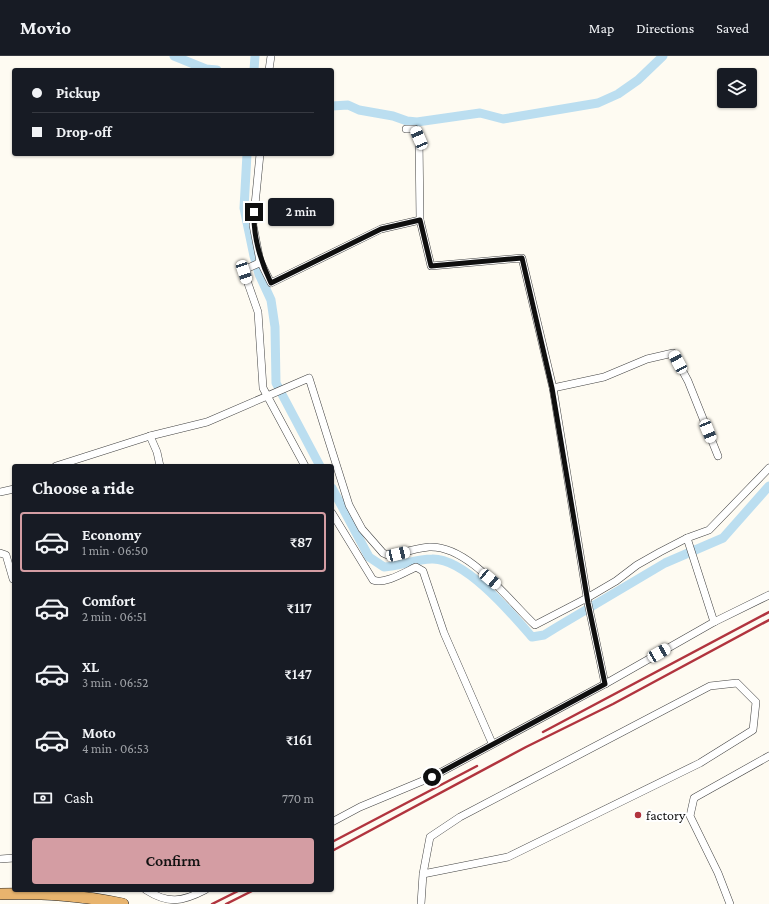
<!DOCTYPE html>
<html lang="en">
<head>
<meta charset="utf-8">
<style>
  body { margin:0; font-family:"Crimson Pro",serif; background:#20242c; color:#f1f3f6; height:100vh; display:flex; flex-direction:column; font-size:15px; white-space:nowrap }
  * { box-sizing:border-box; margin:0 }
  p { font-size:13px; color:#9ea1a6 }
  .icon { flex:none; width:22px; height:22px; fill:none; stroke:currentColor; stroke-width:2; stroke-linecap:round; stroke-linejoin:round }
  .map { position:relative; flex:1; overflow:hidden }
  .details { position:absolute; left:12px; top:408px; width:322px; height:428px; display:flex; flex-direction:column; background:#171b24; border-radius:4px; box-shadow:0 1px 3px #0004 }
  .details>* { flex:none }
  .banner { position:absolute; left:12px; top:12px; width:322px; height:88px; border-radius:4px; box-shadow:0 1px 3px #0004; display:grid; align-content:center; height:88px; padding:0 20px; background:#171b24 }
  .fabs { position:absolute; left:717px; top:12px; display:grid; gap:8px }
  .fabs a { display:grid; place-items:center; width:40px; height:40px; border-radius:4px; background:#171b24; box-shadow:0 1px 3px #0004; font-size:20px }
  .end { position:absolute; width:18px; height:18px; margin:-9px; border:5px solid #0f0f0f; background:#fff; box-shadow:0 0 0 2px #fff }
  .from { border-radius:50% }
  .bubble { position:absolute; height:28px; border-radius:4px; background:#171b24; box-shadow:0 1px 3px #0004; font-size:13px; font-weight:600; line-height:28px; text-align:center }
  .car { position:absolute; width:12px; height:24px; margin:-12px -6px; border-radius:5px; box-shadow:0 0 3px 1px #0007; background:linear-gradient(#fff 24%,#345 0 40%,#fff 0 76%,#345 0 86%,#fff 0) }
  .banner b { display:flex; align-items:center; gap:14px; height:38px; font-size:15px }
  .banner b+b { border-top:1px solid #363941 }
  .banner i { width:10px; height:10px; background:#f1f3f6 }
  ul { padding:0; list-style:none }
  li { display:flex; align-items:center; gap:12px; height:60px; margin:0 8px 6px; padding:0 12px; border:2px solid transparent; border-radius:4px }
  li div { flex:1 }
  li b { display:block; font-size:15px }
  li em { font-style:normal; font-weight:600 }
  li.current { border-color:#d49da3 }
  li>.icon { width:36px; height:36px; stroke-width:1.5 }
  h2 { padding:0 20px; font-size:18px; line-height:48px }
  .pay { display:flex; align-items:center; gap:10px; height:44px; padding:0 20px; font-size:15px }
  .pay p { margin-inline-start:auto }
  .button { display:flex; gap:8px; margin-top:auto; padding:8px 20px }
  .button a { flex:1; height:46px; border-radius:4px; background:#d49da3; color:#111; font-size:16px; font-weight:600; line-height:46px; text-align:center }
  header { display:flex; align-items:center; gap:24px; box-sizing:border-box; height:56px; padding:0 20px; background:#171b24; border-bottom:1px solid #363941 }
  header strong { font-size:19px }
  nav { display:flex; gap:22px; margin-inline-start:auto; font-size:14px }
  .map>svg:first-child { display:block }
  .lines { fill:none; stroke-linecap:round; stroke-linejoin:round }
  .canal { stroke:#bbdef0; stroke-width:9 }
  .minor-casing { stroke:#424242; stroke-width:8 }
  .trunk-casing { stroke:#202020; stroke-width:12 }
  .minor { stroke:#fff; stroke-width:7 }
  .trunk { stroke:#e8b46e; stroke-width:11 }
  .rail { stroke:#b1343e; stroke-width:2.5 }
  .route { stroke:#0f0f0f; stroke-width:5 }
  .poi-dot { fill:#b1343e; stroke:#fff; stroke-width:1.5 }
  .labels { text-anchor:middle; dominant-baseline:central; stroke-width:4; stroke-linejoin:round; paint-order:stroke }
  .poi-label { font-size:14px; fill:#0f0f0f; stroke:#fff; text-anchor:start }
</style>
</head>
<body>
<header>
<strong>Movio</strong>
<nav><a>Map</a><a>Directions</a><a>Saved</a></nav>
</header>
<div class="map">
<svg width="769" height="848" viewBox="0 0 769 848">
  <rect width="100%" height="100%" fill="#fefbf2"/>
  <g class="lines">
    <!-- canal -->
    <g class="canal">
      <polyline points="174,0 206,13 217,14"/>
      <polyline points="254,14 255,0"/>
      <polyline points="332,50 348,49 359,54 393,60 407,65 417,66 480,57 503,63 598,47 618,38 638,24 663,0"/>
      <polyline points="247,98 244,152 254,200 259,218 271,244 275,271 276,327 320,410"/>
      <path d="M332,432l37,69 15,10c16,-1 32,-8 48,-8 33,-1 80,55 100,78l12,-2 13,-8 108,-64 58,-25 46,-52"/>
    </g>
    <defs>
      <g id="minor">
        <polyline points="269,14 271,0"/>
        <polyline points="406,73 415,73 419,82 420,164 431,210 522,202 553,332 588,547 605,628"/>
        <polyline points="260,98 253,169 260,205 271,227 381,173 420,164"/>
        <polyline points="260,205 257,208 246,213 244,216 258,256 263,332 305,410"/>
        <polyline points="553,332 604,321 647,303 673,297 688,325 718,400"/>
        <path d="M150,380l57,-14 102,-44 40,127 13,24 21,24 7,3c12,-3 26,-8 39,-9 40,-2 79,53 106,78l52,-27 29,-17 21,-16 23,-13 27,-14 22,-8 60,-62"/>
        <polyline points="56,410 150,380 157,396 160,410"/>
        <polyline points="0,436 14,433"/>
        <path d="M332,457l41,67c11,5 32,-8 43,-13l7,4 21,62 48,110"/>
        <polyline points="687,482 714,566"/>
        <polyline points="0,497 6,499 13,523"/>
        <polyline points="332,766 360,751 432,721 605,628 714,566 769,539"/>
        <polyline points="0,803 14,802"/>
        <path d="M146,834c22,14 36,12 59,0"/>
        <polyline points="421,848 423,818 430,781 460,761 710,630 737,627 756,646 753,674 700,707 508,801 423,818"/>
        <polyline points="730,848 718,817 690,760 694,742 769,700"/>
      </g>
      <path id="trunk" d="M0,838c44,-1 80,1 123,10"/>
    </defs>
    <!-- minor casing -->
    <use href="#minor" class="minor-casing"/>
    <!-- trunk casing -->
    <use href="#trunk" class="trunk-casing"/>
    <!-- minor -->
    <use href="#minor" class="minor"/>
    <!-- trunk -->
    <use href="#trunk" class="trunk"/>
    <!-- rail -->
    <g class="rail">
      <polyline points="543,676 769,556"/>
      <polyline points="332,786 477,710"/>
      <polyline points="332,795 526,691 613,648 769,564"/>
      <polyline points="212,848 240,834"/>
      <polyline points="226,848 254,834"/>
    </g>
  </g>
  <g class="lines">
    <!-- route -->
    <path class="route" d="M254,156c-1,26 6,48 17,71l110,-54 39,-9 11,46 91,-8 30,130 36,215 17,81 -173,93"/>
  </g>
  <!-- markers -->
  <circle class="poi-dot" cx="638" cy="759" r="4"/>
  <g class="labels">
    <!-- poi labels -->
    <g class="poi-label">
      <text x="646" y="759">factory</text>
    </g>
  </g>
</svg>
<div class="fabs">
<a><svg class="icon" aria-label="layers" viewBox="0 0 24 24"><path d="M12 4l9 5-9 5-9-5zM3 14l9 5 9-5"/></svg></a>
</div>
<i class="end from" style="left:432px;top:721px"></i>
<i class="end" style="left:254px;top:156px"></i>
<div class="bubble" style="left:268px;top:142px;width:66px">2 min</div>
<i class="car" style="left:419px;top:82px;rotate:337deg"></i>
<i class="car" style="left:244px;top:216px;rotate:162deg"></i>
<i class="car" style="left:678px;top:306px;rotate:332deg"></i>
<i class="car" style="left:708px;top:375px;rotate:158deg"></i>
<i class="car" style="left:398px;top:498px;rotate:77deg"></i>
<i class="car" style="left:490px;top:523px;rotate:130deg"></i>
<i class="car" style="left:659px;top:597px;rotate:60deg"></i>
<div class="banner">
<b><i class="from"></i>Pickup</b>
<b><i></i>Drop-off</b>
</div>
<section class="details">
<h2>Choose a ride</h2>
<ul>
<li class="current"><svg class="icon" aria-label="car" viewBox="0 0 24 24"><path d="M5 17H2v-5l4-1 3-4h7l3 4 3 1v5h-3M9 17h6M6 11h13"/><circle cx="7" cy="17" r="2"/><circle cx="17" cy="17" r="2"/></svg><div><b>Economy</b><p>1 min · 06:50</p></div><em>₹87</em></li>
<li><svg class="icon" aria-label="car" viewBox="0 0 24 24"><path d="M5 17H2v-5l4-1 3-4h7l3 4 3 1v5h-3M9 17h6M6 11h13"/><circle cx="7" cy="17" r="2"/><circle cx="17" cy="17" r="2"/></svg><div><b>Comfort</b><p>2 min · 06:51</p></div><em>₹117</em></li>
<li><svg class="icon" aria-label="car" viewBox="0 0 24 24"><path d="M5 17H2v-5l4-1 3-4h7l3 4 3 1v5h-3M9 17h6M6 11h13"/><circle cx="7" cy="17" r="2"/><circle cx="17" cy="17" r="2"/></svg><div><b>XL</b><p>3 min · 06:52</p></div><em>₹147</em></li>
<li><svg class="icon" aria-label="car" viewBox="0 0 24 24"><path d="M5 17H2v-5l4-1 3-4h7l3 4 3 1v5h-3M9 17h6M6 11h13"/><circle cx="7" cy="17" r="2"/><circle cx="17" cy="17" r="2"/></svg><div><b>Moto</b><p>4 min · 06:53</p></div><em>₹161</em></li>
</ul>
<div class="pay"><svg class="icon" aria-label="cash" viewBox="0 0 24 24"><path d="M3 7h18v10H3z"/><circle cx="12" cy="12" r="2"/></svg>Cash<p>770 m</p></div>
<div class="button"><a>Confirm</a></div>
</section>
</div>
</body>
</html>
